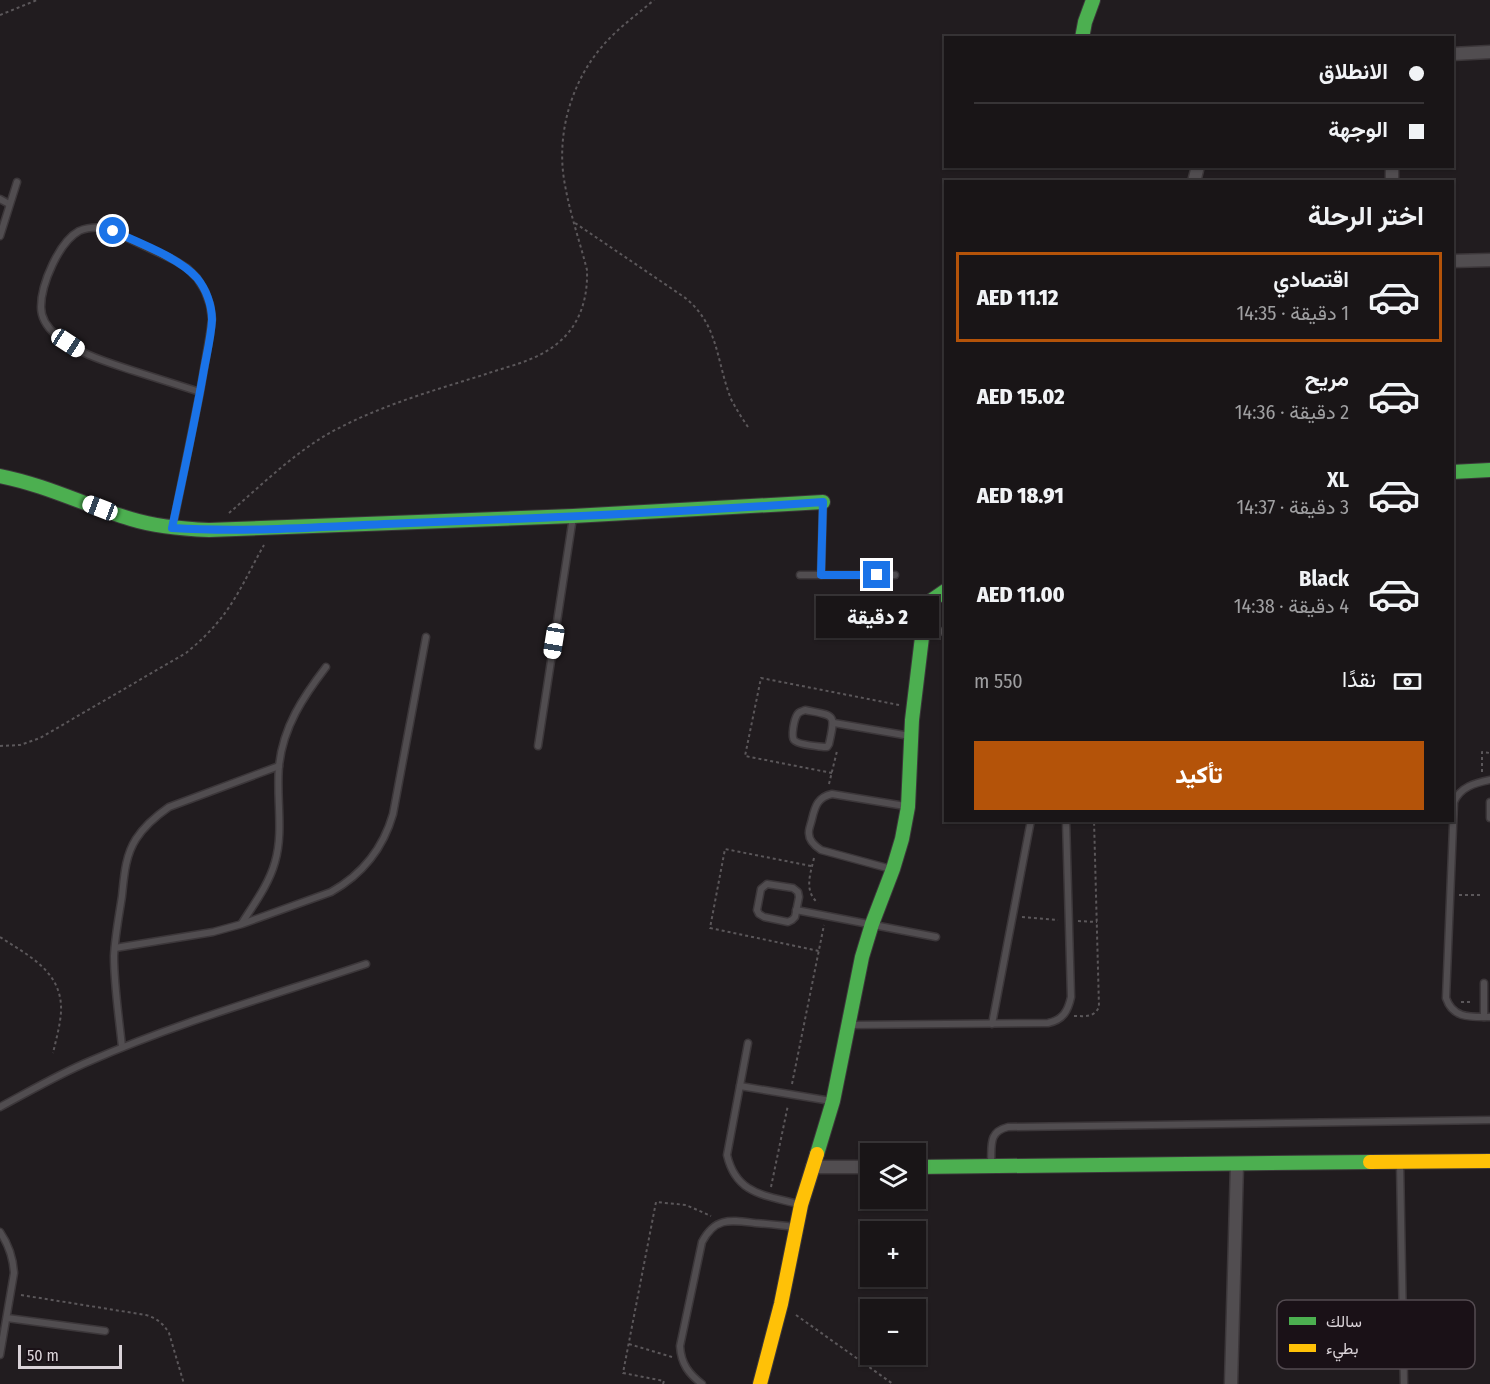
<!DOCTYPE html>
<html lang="ar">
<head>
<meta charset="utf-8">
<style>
  body { margin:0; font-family:"Fira Sans Condensed",Vazirmatn,sans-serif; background:#262224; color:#f1f3f6; direction:rtl; height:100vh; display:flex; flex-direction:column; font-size:22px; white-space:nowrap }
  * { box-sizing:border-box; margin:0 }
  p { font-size:20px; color:#9f9fa1 }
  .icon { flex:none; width:33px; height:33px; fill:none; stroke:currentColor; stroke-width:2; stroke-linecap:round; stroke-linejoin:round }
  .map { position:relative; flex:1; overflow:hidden; direction:ltr }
  .drawer { position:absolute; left:944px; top:180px; width:510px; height:642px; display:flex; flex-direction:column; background:#191517; border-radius:0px; box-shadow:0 2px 4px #0004,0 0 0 2px #373436; direction:rtl }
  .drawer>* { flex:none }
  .banner { position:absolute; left:944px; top:36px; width:510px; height:132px; border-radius:0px; box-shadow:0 2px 4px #0004,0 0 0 2px #373436; direction:rtl; display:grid; align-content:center; height:132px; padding:0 30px; background:#191517 }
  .fabs { position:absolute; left:860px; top:1143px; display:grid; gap:12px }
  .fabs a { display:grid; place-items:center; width:66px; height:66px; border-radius:0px; background:#191517; box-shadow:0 2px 4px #0004,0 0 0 2px #373436; font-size:30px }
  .scale { position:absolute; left:18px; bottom:15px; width:104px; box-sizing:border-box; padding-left:6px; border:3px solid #dad3d8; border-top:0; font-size:16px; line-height:21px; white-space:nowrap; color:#dad3d8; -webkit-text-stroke:4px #1a1117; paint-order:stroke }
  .end { position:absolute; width:27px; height:27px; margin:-14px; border:8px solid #1a73e8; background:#fff; box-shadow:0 0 0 3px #fff }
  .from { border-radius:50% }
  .bubble { position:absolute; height:42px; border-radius:0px; background:#191517; box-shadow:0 2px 4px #0004,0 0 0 2px #373436; font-size:20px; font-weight:800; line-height:42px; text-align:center; direction:rtl }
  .car { position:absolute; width:18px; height:36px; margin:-18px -9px; border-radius:8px; box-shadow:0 0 4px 2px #0007; background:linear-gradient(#fff 24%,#345 0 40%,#fff 0 76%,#345 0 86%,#fff 0) }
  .banner b { display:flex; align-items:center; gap:21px; height:57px; font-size:22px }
  .banner b+b { border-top:2px solid #373436 }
  .banner i { width:15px; height:15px; background:#f1f3f6 }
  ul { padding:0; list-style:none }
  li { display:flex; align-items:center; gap:18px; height:90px; margin:0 12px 9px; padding:0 18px; border:3px solid transparent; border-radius:0px }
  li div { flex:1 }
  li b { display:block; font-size:22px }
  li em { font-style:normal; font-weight:800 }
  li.on { border-color:#b45309 }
  li>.icon { width:54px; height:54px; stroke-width:1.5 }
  h2 { padding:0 30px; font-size:27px; line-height:72px }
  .pay { display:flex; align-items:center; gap:15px; height:66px; padding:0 30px; font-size:22px }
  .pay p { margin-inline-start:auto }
  .action { display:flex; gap:12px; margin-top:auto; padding:12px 30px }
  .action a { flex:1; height:69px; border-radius:0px; background:#b45309; color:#fff; font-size:24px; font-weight:800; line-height:69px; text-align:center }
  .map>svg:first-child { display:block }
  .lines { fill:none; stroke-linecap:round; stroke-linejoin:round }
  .lane-casing { stroke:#3c373a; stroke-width:9 }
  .street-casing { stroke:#3c373a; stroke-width:15 }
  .fast-casing { stroke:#3c373a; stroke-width:16 }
  .slow-casing { stroke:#3c373a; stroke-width:16 }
  .path { stroke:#5b575a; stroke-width:2; stroke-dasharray:3 3; stroke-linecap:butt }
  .lane { stroke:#514d50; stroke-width:6 }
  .street { stroke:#514d50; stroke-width:12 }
  .fast { stroke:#4caf50; stroke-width:14 }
  .slow { stroke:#ffc107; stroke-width:14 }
  .route { stroke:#1a73e8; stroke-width:8 }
  .key { fill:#1a1117; stroke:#544b51; stroke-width:1.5 }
  .key-label { font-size:16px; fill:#dad3d8 }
</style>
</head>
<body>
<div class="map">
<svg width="1490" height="1384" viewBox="0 0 1490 1384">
  <rect width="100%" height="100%" fill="#211c1f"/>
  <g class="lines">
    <defs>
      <g id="lane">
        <polyline points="0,199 9,204"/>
        <polyline points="0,236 17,182"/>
        <path d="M173,525l27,-133 10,-58 2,-15 -2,-14 -5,-14 -8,-13 -10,-10 -13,-8 -68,-32c-9,-1 -18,-1 -27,3 -20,11 -38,53 -38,76 0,11 7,21 15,28 22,19 51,27 78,36 22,7 44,14 66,21"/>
        <polyline points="800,575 895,575"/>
        <polyline points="821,575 823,506"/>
        <polyline points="925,629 945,632"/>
        <path d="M805,710c30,6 31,3 24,34l-2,3h-3c-7,-1 -26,-2 -30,-7 -3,-4 0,-20 3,-25 2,-4 4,-3 8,-5z"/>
        <polyline points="834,723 910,736"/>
        <polyline points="538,746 573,517"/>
        <path d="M1490,780c-15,3 -30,7 -36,22l-8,196c7,21 25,19 44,19"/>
        <polyline points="1490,818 1490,802"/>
        <path d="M891,869l-70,-19c-6,-4 -12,-9 -12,-16 -1,-4 2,-10 3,-15 3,-13 6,-22 20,-25l73,12"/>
        <polygon points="767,884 793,888 798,892 799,897 795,917 792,920 788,922 764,917 759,914 757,910 761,889"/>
        <polyline points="796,910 936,937"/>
        <path d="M242,923c12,-19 27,-39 33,-61 9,-31 1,-64 4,-96 4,-39 24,-69 47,-99"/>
        <path d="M115,948l98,-16 29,-8 89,-32c32,-18 52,-43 62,-78l33,-177"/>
        <polyline points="1484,1017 1484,983"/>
        <polyline points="992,1024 1031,820"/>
        <path d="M850,1025l198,-2c15,-3 20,-12 23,-26l-5,-177"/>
        <path d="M748,1043l-21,112c9,39 37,40 71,49"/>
        <path d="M122,1047c-3,-30 -8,-61 -8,-91 1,-20 5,-40 8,-60 2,-19 3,-40 14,-57 9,-14 20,-23 33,-32l110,-41"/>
        <polyline points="740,1086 831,1101"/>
        <path d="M0,1107c30,-16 59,-33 90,-46 89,-39 184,-66 276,-97"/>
        <path d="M991,1163c1,-18 -3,-31 17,-36l482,-7"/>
        <polyline points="1400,1163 1404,1384"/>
        <path d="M0,1232c9,13 13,25 14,41l-14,82"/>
        <polyline points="7,1318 105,1331"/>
        <path d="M702,1384c-13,-10 -21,-20 -22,-38l22,-104c13,-25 28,-22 53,-19 12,1 25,2 38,4"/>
      </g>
      <g id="street">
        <polyline points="1452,54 1490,52"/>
        <polyline points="1392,166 1392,182"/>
        <polyline points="1194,182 1198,166"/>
        <polyline points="1452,261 1490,260"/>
        <polyline points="812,1167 870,1167"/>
        <polyline points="1231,1384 1237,1164"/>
      </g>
      <g id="fast">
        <polyline points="1082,38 1085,22 1093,0"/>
        <polyline points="1452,472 1490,470"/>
        <path d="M0,476c46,9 87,30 131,43 26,8 52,10 78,11l364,-14 250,-14"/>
        <polyline points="817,1154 833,1101 862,957 872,924 893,869 902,839 908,807 912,720 926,604 945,591"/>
        <polyline points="915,1167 1370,1162"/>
      </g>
      <g id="slow">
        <polyline points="1370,1162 1490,1161"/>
        <polyline points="760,1384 781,1304 801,1205 817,1154"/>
      </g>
    </defs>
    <!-- lane casing -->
    <use href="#lane" class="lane-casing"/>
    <!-- street casing -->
    <use href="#street" class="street-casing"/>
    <!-- fast casing -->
    <use href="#fast" class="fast-casing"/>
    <!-- slow casing -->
    <use href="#slow" class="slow-casing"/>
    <!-- path -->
    <g class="path">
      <polyline points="0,15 37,0"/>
      <path d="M575,223l109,74c35,27 32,64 47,102 5,10 11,19 17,28"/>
      <path d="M229,513c35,-30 71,-66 112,-86 45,-23 94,-37 142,-52 25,-9 54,-14 75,-32 22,-18 30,-45 29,-73 -7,-28 -17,-56 -22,-85 -10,-51 7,-108 43,-145 14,-15 31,-27 46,-40"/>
      <path d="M0,746l20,-1 20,-7 146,-85c11,-9 22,-19 31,-30 20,-23 32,-52 47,-78"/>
      <polyline points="1482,772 1482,752 1490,753"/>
      <polyline points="832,773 745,756 761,678 899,705"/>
      <polyline points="829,784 837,751"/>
      <path d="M814,858c-4,17 -10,33 4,45"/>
      <polyline points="811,866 725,849 710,928 819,951"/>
      <polyline points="1459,895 1483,895"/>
      <polyline points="1022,917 1058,920"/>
      <polyline points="1078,921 1097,922"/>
      <path d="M0,937c29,19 63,35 61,75 -1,14 -5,28 -8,41"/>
      <polyline points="1461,1002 1473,1002"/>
      <path d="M1074,1016c10,0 20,2 25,-9l-5,-187"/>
      <polyline points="792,1084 824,925"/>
      <polyline points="771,1187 788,1105"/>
      <path d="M21,1295l125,20c10,3 17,8 23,18l15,51"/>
      <polyline points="796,1315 893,1384"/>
      <polyline points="629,1344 672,1357"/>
      <polyline points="663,1384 664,1381 623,1373 656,1202 686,1205 711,1216"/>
    </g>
    <!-- lane -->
    <use href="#lane" class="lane"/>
    <!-- street -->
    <use href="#street" class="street"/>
    <!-- fast -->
    <use href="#fast" class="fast"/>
    <!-- slow -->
    <use href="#slow" class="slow"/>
  </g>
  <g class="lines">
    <!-- route -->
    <path class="route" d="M113,231c24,11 67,27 84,47 9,11 15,27 15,42 -1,18 -6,37 -9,55 -9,51 -20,102 -31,153 79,5 158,-2 237,-5 138,-5 276,-11 414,-21l-2,73h56"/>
  </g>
  <!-- legend -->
  <rect x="1277" y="1300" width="198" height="69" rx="9" class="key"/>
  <rect x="1289" y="1317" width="27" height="8" fill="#4caf50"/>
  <rect x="1289" y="1344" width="27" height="8" fill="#ffc107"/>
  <g class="key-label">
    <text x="1326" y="1327">سالك</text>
    <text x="1326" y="1354">بطيء</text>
  </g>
</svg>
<div class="fabs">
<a><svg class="icon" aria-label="layers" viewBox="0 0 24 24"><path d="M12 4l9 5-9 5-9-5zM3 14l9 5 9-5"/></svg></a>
<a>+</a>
<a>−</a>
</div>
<div class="scale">50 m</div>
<i class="end from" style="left:113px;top:231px"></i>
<i class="end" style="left:877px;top:575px"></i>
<div class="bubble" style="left:816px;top:596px;width:123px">2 دقيقة</div>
<i class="car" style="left:68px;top:343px;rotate:123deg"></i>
<i class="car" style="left:100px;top:508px;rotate:291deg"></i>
<i class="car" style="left:554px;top:641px;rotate:189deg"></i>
<div class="banner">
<b><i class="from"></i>الانطلاق</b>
<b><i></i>الوجهة</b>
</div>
<section class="drawer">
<h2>اختر الرحلة</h2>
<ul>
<li class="on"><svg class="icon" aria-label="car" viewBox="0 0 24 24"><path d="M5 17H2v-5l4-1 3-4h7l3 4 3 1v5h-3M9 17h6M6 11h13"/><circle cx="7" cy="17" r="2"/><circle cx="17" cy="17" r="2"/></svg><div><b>اقتصادي</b><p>1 دقيقة · 14:35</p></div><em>AED 11.12</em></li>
<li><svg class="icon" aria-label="car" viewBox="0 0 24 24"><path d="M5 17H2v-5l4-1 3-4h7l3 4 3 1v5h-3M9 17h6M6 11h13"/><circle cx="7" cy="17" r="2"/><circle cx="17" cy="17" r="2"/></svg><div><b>مريح</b><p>2 دقيقة · 14:36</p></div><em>AED 15.02</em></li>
<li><svg class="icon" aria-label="car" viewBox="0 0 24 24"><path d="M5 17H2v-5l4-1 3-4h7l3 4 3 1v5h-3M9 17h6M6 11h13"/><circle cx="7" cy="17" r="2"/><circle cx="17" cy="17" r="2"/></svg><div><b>XL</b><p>3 دقيقة · 14:37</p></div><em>AED 18.91</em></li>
<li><svg class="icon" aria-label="car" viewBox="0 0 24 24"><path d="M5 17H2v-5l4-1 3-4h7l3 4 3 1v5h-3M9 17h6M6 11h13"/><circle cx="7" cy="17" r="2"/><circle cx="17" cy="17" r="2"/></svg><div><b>Black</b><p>4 دقيقة · 14:38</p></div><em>AED 11.00</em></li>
</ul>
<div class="pay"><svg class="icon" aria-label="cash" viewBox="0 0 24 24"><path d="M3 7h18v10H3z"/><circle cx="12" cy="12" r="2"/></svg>نقدًا<p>550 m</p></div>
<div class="action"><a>تأكيد</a></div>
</section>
</div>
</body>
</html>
